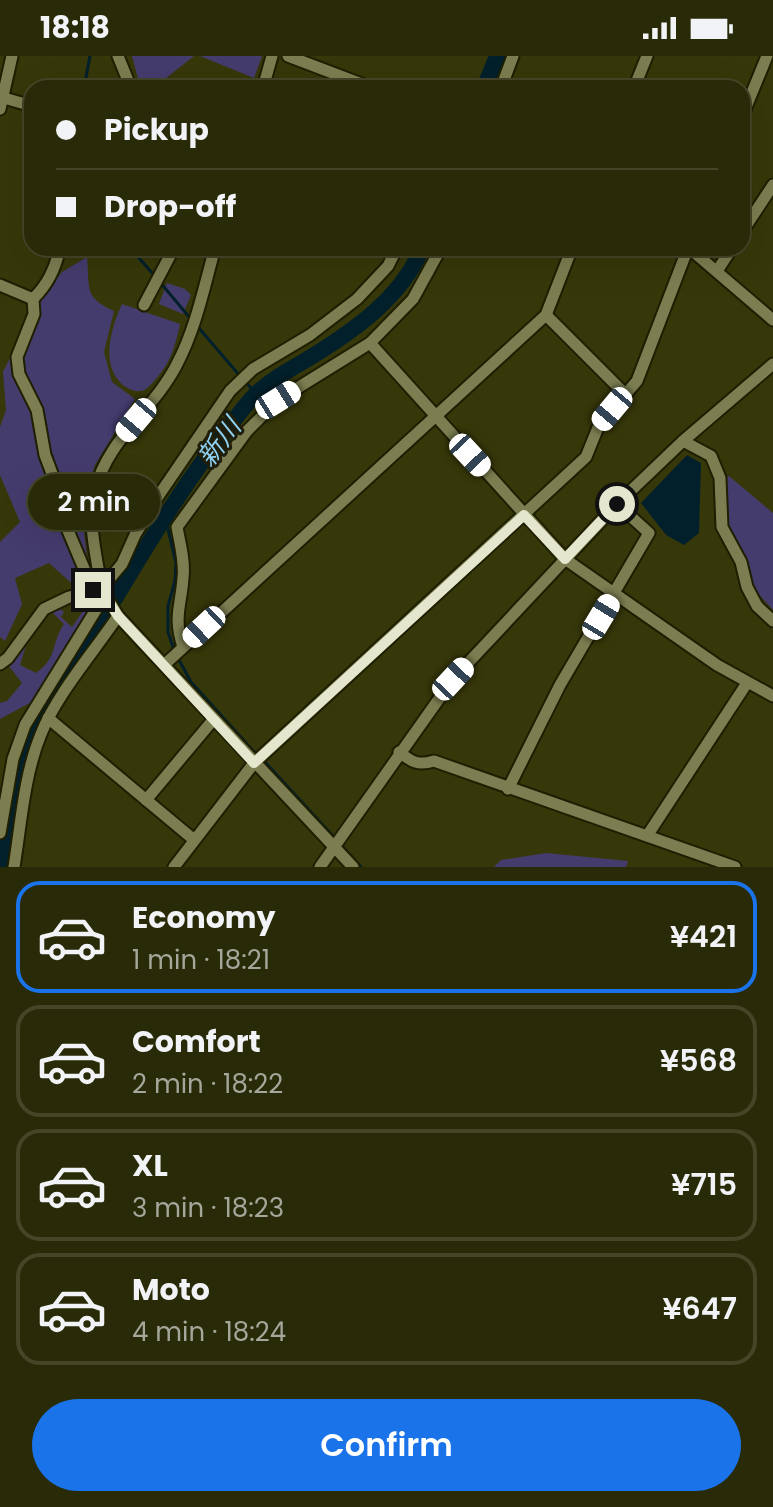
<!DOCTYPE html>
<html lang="en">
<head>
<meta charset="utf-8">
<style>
  body { margin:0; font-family:Poppins,"Noto Sans JP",sans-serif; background:#353615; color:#f1f3f6; height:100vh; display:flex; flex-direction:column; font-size:30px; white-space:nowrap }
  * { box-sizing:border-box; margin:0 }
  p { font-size:26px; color:#a5a79b }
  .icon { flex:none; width:44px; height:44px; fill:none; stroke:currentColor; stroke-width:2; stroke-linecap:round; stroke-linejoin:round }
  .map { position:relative; height:811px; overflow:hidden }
  .drawer { display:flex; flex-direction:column; background:#292a07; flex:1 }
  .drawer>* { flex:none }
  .hud { position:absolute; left:24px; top:24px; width:726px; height:176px; border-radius:24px; box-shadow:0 8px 32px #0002,0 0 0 2px #454628; display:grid; align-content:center; height:176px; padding:0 32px; background:#292a07 }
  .end { position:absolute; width:36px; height:36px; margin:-18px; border:10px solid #e4e6cd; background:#111; box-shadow:0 0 0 4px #111 }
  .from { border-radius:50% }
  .bubble { position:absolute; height:56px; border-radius:28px; background:#292a07; box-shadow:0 8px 32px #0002,0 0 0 2px #454628; font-size:26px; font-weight:600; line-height:56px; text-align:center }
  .car { position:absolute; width:24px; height:48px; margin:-24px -12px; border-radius:10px; box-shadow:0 0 6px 2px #0007; background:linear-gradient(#fff 24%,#345 0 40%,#fff 0 76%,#345 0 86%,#fff 0) }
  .hud b { display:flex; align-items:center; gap:28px; height:76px; font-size:30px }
  .hud b+b { border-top:2px solid #454628 }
  .hud i { width:20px; height:20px; background:#f1f3f6 }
  ul { padding:14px 0 0; list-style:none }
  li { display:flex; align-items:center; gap:24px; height:112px; margin:0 16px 12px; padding:0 16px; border:4px solid #454628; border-radius:24px }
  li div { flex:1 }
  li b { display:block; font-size:30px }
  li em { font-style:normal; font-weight:600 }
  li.on { border-color:#1a73e8 }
  li>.icon { width:72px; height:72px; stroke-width:1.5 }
  .primary-button { display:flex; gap:16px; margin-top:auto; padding:16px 32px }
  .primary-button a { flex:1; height:92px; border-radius:48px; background:#1a73e8; color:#fff; font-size:32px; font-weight:600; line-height:92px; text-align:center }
  .status { display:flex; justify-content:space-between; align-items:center; height:56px; padding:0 40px; background:#292a07; direction:ltr }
  .status svg { height:22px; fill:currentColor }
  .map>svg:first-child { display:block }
  .green { fill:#453c6e }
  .water { fill:#02202c }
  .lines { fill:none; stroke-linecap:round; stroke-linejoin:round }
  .stream { stroke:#02202c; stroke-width:3 }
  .river { stroke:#02202c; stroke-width:16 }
  .minor-casing { stroke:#1e1e00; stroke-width:15 }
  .minor { stroke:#7c7e51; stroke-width:11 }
  .route { stroke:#e4e6cd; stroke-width:10 }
  .labels { text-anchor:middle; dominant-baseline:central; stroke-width:6; stroke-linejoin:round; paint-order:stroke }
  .water-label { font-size:26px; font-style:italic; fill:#8ed1f2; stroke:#1e1e0b }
</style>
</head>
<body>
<div class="status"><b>18:18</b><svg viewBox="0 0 49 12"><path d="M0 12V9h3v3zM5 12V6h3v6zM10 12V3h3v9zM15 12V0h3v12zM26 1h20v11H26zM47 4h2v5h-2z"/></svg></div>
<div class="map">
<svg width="773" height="811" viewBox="0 0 773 811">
  <rect width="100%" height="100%" fill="#373809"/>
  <!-- green -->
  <g class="green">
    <polygon points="132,0 194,0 156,30 140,30"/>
    <polygon points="200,0 262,0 254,22"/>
    <path d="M87,201c3,31 -4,40 27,54l-10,41 8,30 23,17 -40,66 -10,32 -1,36 4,32 -12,22 -27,-24 -34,15 7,26 -17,37 -5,-4v-95l20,-20 -20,-47v-48l6,-17 -3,-38 36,-72 23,-28z"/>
    <polygon points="167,227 185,233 191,239 183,258 159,248"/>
    <path d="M122,248l58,20c-5,23 -9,38 -25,56 -4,4 -8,10 -14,11 -9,1 -17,-4 -22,-10 -18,-21 -7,-55 3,-77z"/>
    <polygon points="729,420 773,457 773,554 756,535 744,500 727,465 724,423"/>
    <path d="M94,543l2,6 -61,95 -35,19v-16l7,-2 15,-18 -13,-17 19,-27 -8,26 16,8c23,-17 14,-28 28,-49l-11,-11 4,-6 7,5 -3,5 11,10 14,-20 -5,-7z"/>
    <polygon points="546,797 628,805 626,811 494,811 501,804"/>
  </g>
  <!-- water -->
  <polygon class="water" points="687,399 701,407 699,477 684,489 666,479 641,447"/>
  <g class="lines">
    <!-- stream -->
    <g class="stream">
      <polyline points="84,32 90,0"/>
      <polyline points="130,192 154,219"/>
      <polyline points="159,225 190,262"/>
      <polyline points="198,271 240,320"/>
      <polyline points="245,325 256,338"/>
      <polyline points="165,461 176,507 175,525 168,550 168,576 174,594"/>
      <polyline points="178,602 191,626 256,698"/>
      <polyline points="264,705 333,780"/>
      <polyline points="341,789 361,811"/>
    </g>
    <!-- river -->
    <g class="river">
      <polyline points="484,32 497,0"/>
      <path d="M114,544c36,-59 71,-119 115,-173 8,-11 17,-23 27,-33 15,-15 37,-26 55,-37 44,-27 91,-60 111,-109"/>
      <polyline points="3,811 23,697 40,657 106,557"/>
    </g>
    <defs>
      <g id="minor">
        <polyline points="118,0 131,32"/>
        <polyline points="288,0 372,32"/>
        <polyline points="263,32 272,0"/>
        <polyline points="501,32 513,0"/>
        <polyline points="634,32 647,0"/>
        <polyline points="4,42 32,50"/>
        <polyline points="0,53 12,0"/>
        <polyline points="742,61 767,0"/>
        <polyline points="742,176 773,129"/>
        <path d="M60,192c-5,21 -12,36 -27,51l1,15 -17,43 2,17 18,36 8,45 14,37 5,29 29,69"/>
        <polyline points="689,192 773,264"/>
        <polyline points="717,215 732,192"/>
        <polyline points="0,229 33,243"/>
        <polyline points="144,249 174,192"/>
        <polyline points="546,259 625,338"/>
        <polyline points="370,287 565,503 717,609 773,640"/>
        <polyline points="683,385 711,400 720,422 722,471 741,506 747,531 757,550 773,565"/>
        <polyline points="102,533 118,560 353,811"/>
        <path d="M183,591c-10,-31 -2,-40 0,-69 2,-17 -3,-34 -6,-51l70,-96 31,-31 92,-57 43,-44 28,-51"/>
        <polyline points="0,608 8,602 44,553 69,541 101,533 122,508 135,479 159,439 230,335 253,313 310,279 357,243 388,210 397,192"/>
        <polyline points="164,609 546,259 572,192"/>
        <polyline points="48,662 193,783"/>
        <path d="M399,696c13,10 19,14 35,9l301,106"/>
        <polyline points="508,733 560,629 649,477 617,448"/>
        <polyline points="146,744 213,664"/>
        <path d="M0,777l13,-74 12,-34 77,-125c-2,-38 -16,-68 -7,-109 12,-52 59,-81 82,-127 19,-36 27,-77 38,-116"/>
        <polyline points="647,780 747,627"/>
        <path d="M14,811c7,-43 10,-92 27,-133 16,-40 52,-81 77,-118"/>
        <polyline points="174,811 254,707 586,401 599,369 637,325 688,192"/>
        <polyline points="320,811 453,623 617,448 683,385 773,308"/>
      </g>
    </defs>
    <!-- minor casing -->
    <use href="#minor" class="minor-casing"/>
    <!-- minor -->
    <use href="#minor" class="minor"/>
  </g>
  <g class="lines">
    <!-- route -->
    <polyline class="route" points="93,534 101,533 118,560 254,707 524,459 565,503 617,448"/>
  </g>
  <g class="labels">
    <!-- water labels -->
    <g class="water-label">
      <text transform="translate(219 386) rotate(-53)">新川</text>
    </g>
  </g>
</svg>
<i class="end from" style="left:617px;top:448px"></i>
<i class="end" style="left:93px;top:534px"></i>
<div class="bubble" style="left:28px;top:418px;width:132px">2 min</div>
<i class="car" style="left:278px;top:344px;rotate:58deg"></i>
<i class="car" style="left:612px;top:353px;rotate:220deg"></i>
<i class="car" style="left:136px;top:364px;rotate:220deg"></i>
<i class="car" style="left:470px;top:399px;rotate:137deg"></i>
<i class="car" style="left:601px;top:561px;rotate:31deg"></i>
<i class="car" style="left:204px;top:571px;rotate:227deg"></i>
<i class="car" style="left:453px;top:623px;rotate:43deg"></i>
<div class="hud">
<b><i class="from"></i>Pickup</b>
<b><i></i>Drop-off</b>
</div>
</div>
<section class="drawer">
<ul>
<li class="on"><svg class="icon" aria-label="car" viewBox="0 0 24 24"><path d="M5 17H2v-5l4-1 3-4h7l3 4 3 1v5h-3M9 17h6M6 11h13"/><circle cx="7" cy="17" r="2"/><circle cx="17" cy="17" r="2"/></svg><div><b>Economy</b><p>1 min · 18:21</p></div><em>¥421</em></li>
<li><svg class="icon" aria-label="car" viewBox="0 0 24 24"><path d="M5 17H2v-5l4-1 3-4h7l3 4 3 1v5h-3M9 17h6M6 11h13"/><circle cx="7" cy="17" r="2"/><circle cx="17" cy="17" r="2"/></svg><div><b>Comfort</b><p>2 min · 18:22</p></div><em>¥568</em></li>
<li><svg class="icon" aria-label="car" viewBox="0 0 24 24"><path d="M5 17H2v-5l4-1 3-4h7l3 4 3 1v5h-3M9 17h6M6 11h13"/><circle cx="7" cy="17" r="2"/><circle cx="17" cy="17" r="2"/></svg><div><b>XL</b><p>3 min · 18:23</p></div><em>¥715</em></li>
<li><svg class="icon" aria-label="car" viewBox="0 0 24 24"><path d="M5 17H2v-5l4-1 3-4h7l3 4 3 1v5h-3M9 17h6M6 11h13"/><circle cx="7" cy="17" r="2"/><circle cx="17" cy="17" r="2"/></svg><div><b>Moto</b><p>4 min · 18:24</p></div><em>¥647</em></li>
</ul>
<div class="primary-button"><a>Confirm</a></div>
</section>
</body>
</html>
